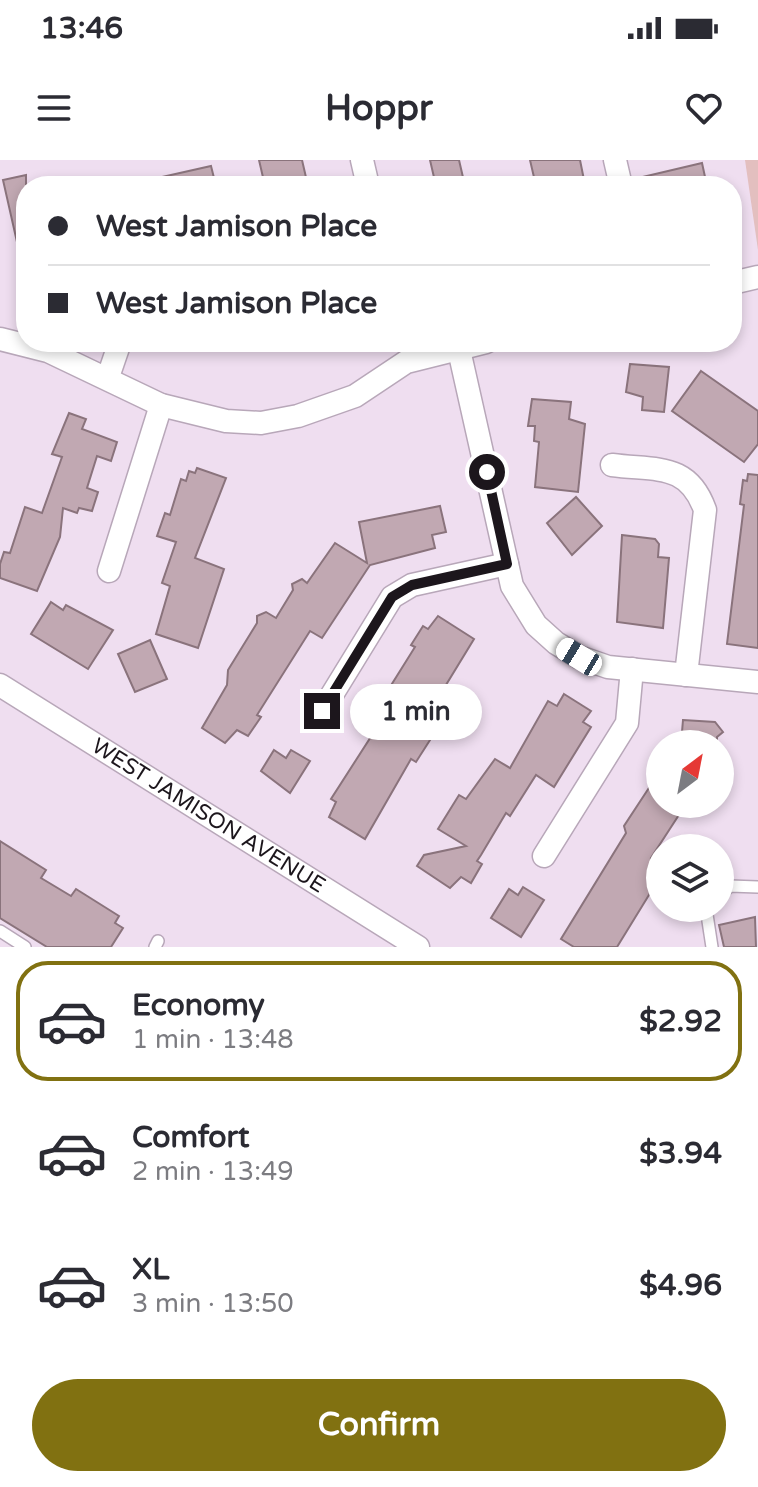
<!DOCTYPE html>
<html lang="en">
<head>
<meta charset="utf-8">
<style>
  body { margin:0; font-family:"Varela Round",sans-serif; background:#f7f7f7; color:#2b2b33; height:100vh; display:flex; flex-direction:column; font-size:30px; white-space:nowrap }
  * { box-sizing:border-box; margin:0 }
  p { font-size:26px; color:#7c7c81 }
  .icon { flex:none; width:44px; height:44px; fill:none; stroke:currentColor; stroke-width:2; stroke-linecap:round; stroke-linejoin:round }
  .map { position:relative; height:787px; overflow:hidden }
  .sheet { display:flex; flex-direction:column; background:#fff; flex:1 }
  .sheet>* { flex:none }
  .banner { position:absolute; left:16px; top:16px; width:726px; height:176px; border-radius:32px; box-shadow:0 4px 12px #0003; display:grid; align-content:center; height:176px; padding:0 32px; background:#fff }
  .needle { width:52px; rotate:32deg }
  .buttons { position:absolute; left:646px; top:570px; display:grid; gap:16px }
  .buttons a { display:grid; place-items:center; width:88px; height:88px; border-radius:50%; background:#fff; box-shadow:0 4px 12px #0003; font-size:40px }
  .end { position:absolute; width:36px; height:36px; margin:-18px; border:10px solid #1c161c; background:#fff; box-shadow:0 0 0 4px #fff }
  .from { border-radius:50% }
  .bubble { position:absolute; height:56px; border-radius:28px; background:#fff; box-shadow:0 4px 12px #0003; font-size:26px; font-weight:700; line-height:56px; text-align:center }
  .car { position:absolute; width:24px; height:48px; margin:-24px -12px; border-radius:10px; box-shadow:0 0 6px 2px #0007; background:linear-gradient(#fff 24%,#345 0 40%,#fff 0 76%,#345 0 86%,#fff 0) }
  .banner b { display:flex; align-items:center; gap:28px; height:76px; font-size:30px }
  .banner b+b { border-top:2px solid #e1e1e2 }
  .banner i { width:20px; height:20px; background:#2b2b33 }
  ul { padding:14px 0 0; list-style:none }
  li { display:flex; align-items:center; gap:24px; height:120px; margin:0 16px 12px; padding:0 16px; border:4px solid transparent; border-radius:32px }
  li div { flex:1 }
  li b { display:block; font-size:30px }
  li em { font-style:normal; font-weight:700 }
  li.on { border-color:#817111 }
  li>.icon { width:72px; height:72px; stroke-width:1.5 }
  .primary-button { display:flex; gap:16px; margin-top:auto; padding:16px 32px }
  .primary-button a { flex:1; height:92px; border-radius:48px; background:#817111; color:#fff; font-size:32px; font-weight:700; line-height:92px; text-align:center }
  .status { display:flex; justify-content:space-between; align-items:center; height:56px; padding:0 40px; background:#fff; direction:ltr }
  .status svg { height:22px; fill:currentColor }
  header { display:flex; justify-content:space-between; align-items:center; height:104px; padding:0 32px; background:#fff; font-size:36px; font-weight:700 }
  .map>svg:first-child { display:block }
  .green { fill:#e3bfbf }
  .building { fill:#c1a8b2; stroke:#8a737c; stroke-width:2 }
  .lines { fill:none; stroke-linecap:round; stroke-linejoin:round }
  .service-casing { stroke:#b8a7b9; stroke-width:14 }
  .minor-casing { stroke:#b8a7b9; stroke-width:25 }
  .service { stroke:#fff; stroke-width:11 }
  .minor { stroke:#fff; stroke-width:22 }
  .route { stroke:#1c161c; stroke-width:10 }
  .labels { text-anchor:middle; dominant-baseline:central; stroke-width:8; stroke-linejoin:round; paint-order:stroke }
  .street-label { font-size:22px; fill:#1c161c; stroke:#fff }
</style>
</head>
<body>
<div class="status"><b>13:46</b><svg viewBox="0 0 49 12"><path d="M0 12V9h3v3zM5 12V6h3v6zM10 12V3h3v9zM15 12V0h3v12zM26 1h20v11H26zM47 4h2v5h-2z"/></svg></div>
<header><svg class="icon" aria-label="menu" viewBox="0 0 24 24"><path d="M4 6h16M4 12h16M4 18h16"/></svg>Hoppr<svg class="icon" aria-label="heart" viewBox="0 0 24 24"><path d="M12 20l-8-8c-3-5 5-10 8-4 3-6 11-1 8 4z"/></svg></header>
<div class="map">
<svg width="758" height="787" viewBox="0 0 758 787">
  <rect width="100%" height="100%" fill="#efdef0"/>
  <!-- green -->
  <polygon class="green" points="745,0 758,0 758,90"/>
  <!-- building -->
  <g class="building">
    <polygon points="259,0 302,0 308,26 265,26"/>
    <polygon points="430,0 459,0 465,26 436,26"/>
    <polygon points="530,0 580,0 584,20 536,26"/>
    <polygon points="702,3 707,26 635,26 634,19"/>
    <polygon points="211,6 216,26 154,26 153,19"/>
    <polygon points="26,15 26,90 19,91 3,20"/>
    <polygon points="630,204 669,207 664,252 642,250 643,237 626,232"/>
    <polygon points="701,211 758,251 758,284 744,302 672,251"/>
    <polygon points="532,239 571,242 569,259 585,264 578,332 535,327 539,282 534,281 535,266 528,266"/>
    <polygon points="69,253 86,259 82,269 117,282 111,301 97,296 87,328 98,332 92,351 79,348 77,353 63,348 60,377 37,431 0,418 0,404 4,392 10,393 25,347 42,353 62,297 52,294"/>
    <polygon points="197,308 226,318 195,398 224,409 198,488 156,474 170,426 162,423 176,382 157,376 165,353 170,355 181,319 186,321 189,311 195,313"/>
    <polygon points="748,314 758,315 758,488 727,484 744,345 740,344 743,320 747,321"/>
    <polygon points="576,337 602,366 572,395 547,363"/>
    <polygon points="440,346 446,372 432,375 435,388 370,405 322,478 310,471 257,555 261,557 248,576 237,570 225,583 202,568 227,525 228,510 257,463 257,456 266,452 276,458 293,430 292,424 302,419 307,423 335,383 367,403 359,362"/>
    <polygon points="622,375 655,379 659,384 658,397 669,398 663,468 617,462"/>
    <polygon points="51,442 63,450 66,445 113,470 88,509 31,474"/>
    <polygon points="438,456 474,479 424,561 437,569 416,602 411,599 365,679 329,657 336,642 331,639 399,533 390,527 415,487 411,485 423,466 428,469"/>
    <polygon points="150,480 167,519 135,532 118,494"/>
    <polygon points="564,534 591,551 583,562 591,567 554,627 536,615 510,656 506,653 481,695 477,701 482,704 471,723 461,717 450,728 417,706 424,695 466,686 438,669 459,635 466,639 495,599 510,608 548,541 557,546"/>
    <polygon points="683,560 715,562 723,572 717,577 717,584 681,584"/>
    <polygon points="274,590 286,598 291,590 310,601 290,633 261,611"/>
    <polygon points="660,611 660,644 686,644 651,698 660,704 660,717 617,787 574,787 561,779 626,673 624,666"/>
    <polygon points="0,681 46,710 41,718 71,736 76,729 119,756 115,763 123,768 111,787 47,787 0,758"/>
    <polygon points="523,727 544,740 521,777 491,758 509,729 518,735"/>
    <polygon points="755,757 756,787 724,787 719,765"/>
  </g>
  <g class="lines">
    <defs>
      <g id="service">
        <polyline points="720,735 730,726 758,727"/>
        <polyline points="706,748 712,787"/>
        <polyline points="0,771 25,787"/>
        <polyline points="155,787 158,781"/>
      </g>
      <g id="minor">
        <polyline points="362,0 368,26"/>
        <polyline points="615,0 621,26"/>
        <polyline points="732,123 758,117"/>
        <polyline points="0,179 48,191 161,245 226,261 261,263 298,256 355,236 406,202 486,182"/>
        <polyline points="459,190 512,426 536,465 556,483 579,497 608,507 758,522"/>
        <polyline points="108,217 120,182"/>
        <path d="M612,305c44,6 76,-3 93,45l-19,165"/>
        <polyline points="109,411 161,245"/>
        <path id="s1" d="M0,525l418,262"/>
        <polyline points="322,551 392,437 412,425 507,404"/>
        <polyline points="544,696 627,563 632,509"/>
      </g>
    </defs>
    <!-- service casing -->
    <use href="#service" class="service-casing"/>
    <!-- minor casing -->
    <use href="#minor" class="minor-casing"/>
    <!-- service -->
    <use href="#service" class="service"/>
    <!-- minor -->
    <use href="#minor" class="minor"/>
  </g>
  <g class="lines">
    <!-- route -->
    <polyline class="route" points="322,551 392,437 412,425 507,404 487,312"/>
  </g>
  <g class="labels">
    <!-- street labels -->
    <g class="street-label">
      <text stroke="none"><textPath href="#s1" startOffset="246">WEST JAMISON AVENUE</textPath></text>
    </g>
  </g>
</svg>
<div class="buttons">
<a><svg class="needle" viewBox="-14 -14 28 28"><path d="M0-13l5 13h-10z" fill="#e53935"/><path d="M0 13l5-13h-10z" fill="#7c7c81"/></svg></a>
<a><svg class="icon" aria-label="layers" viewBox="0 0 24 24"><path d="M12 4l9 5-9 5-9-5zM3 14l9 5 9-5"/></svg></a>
</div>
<i class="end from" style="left:487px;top:312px"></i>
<i class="end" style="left:322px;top:551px"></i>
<div class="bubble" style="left:350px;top:524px;width:132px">1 min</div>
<i class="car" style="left:579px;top:497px;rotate:301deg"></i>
<div class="banner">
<b><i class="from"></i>West Jamison Place</b>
<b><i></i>West Jamison Place</b>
</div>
</div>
<section class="sheet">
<ul>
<li class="on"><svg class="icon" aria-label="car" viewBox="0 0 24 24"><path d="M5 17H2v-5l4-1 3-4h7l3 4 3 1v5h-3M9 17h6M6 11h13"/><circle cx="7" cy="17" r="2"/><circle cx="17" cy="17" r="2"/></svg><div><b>Economy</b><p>1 min · 13:48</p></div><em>$2.92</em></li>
<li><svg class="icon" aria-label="car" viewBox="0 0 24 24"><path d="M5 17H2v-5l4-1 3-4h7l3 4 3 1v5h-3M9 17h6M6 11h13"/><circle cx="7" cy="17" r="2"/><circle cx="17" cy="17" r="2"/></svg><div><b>Comfort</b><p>2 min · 13:49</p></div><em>$3.94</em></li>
<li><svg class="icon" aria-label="car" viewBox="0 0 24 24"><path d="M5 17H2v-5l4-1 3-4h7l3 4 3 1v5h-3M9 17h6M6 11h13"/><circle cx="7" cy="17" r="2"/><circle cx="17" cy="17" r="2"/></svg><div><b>XL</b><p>3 min · 13:50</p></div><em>$4.96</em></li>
</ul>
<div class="primary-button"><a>Confirm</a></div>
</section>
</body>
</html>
